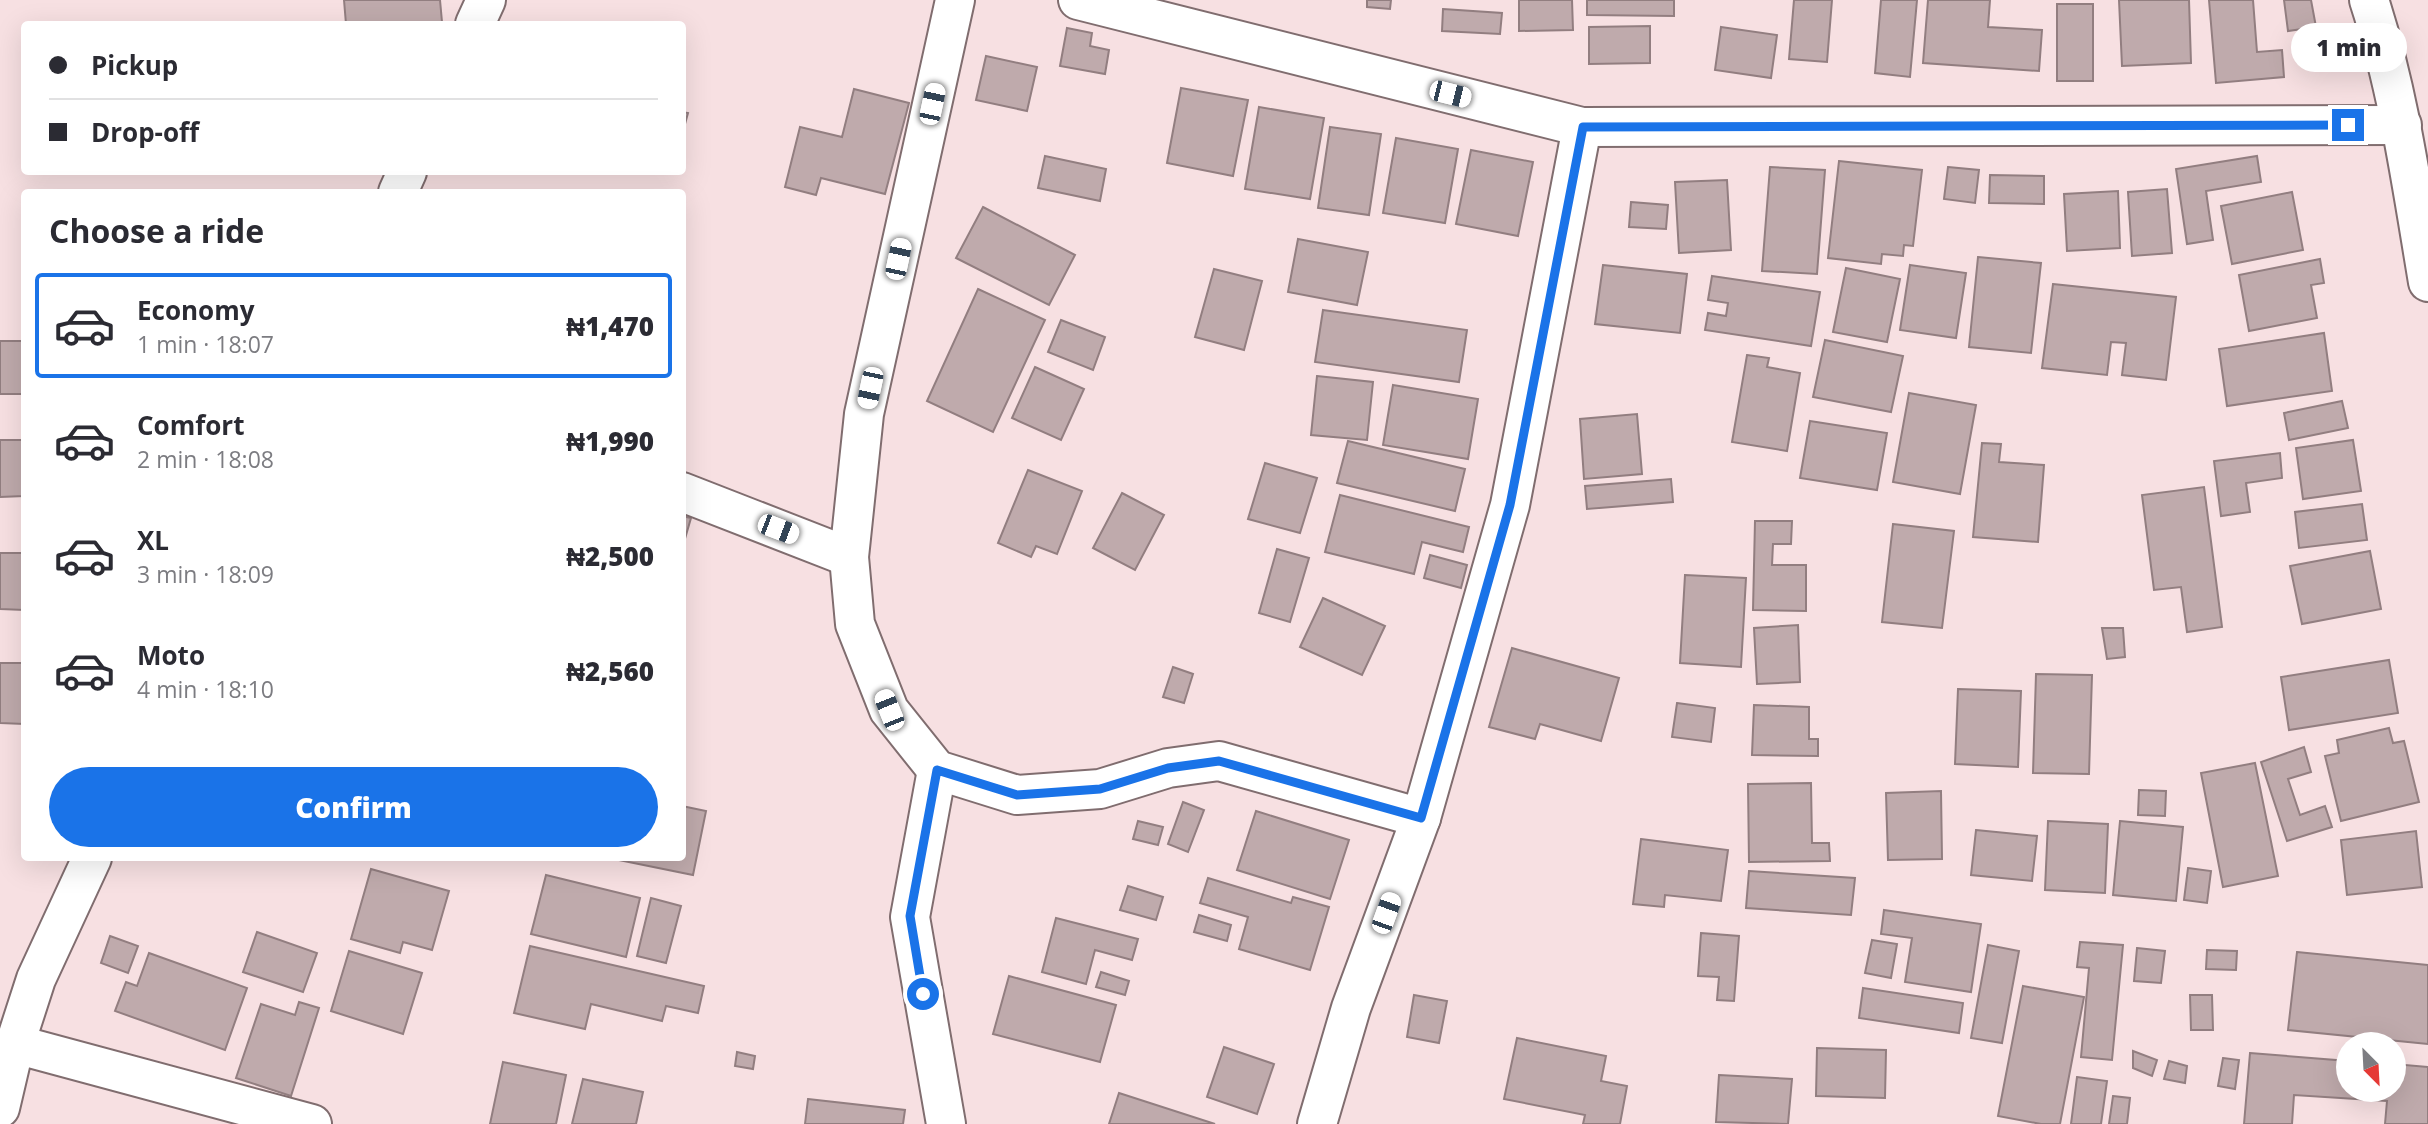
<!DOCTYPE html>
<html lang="en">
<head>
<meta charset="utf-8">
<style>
  body { margin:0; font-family:"Open Sans",sans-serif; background:#f2f2f3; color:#2b2b33; height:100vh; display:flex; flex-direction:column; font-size:26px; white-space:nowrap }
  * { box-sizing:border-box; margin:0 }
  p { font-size:23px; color:#7c7c81 }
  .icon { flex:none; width:38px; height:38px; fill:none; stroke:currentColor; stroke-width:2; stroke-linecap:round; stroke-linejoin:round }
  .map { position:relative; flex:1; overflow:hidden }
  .drawer { position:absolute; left:21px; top:189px; width:665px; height:672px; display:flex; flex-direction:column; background:#fff; border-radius:7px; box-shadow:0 7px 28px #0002 }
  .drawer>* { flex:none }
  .top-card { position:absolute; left:21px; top:21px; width:665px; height:154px; border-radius:7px; box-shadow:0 7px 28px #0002; display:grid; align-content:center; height:154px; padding:0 28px; background:#fff }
  .needle { width:46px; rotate:156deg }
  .buttons { position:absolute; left:2336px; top:1032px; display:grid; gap:14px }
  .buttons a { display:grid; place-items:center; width:70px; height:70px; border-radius:50%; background:#fff; box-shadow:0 7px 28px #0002; font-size:35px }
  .end { position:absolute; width:32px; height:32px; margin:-16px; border:9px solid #1a73e8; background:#fff; box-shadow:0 0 0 4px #fff }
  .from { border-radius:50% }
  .bubble { position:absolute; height:49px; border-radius:24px; background:#fff; box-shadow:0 7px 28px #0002; font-size:23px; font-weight:800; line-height:49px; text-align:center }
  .car { position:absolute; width:21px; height:42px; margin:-21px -10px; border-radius:9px; box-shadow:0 0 5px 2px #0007; background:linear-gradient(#fff 24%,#345 0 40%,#fff 0 76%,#345 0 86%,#fff 0) }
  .top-card b { display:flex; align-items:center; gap:24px; height:66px; font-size:26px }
  .top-card b+b { border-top:2px solid #e1e1e2 }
  .top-card i { width:18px; height:18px; background:#2b2b33 }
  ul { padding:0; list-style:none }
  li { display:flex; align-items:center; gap:21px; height:105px; margin:0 14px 10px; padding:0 14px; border:4px solid transparent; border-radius:7px }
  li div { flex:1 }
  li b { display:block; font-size:26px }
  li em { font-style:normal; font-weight:800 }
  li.active { border-color:#1a73e8 }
  li>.icon { width:63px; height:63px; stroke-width:1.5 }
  h2 { padding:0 28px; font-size:32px; line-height:84px }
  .cta { display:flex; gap:14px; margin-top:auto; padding:14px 28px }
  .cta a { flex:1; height:80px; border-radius:42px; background:#1a73e8; color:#fff; font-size:28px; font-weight:800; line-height:80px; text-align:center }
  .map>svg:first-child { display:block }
  .building { fill:#bfaaac; stroke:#927e80; stroke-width:2 }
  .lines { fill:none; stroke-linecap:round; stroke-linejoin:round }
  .minor-casing { stroke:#806d6f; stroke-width:42 }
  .minor { stroke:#fff; stroke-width:38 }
  .route { stroke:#1a73e8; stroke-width:9 }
</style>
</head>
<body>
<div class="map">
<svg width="2428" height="1124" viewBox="0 0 2428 1124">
  <rect width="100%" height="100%" fill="#f7e0e2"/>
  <!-- building -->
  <g class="building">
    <polygon points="344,0 440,0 442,22 346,24"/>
    <polygon points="1367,0 1391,0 1390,9 1367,7"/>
    <polygon points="1519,0 1572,0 1573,30 1519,31"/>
    <polygon points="1587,0 1674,0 1674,16 1587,15"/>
    <polygon points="1794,0 1832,0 1827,62 1789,59"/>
    <polygon points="1881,0 1917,0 1910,77 1875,73"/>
    <polygon points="1928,0 1990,0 1988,27 2042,30 2039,71 1923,63"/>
    <polygon points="2119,0 2189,0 2191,63 2122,66"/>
    <polygon points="2209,0 2253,0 2257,52 2282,50 2284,77 2216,83"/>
    <polygon points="2284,0 2311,0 2316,27 2288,31"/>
    <rect x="2057" y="4" width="36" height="77"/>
    <polygon points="1443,9 1502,13 1500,34 1442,31"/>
    <polygon points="1650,26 1650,63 1589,64 1589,27"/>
    <polygon points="1721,27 1777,35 1771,78 1715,70"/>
    <polygon points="1067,28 1092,33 1090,46 1109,50 1105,74 1060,66"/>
    <polygon points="986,56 1037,67 1027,111 976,100"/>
    <polygon points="1181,88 1248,100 1233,176 1167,163"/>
    <polygon points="854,89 909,103 885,194 821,178 816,195 785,187 800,127 842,137"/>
    <polygon points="1259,107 1324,118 1310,199 1245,189"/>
    <polygon points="682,112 688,113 682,135"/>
    <polygon points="1330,127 1381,134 1369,215 1318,208"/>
    <polygon points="1396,138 1458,149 1445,223 1383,213"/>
    <polygon points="1471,150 1533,162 1518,236 1456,224"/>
    <polygon points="1045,156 1106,169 1100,201 1038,188"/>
    <polygon points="2257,156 2261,182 2206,191 2213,240 2187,244 2176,169"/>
    <polygon points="1839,161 1922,170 1913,246 1904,245 1903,256 1882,254 1881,264 1828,258"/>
    <polygon points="1770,167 1825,170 1817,274 1762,271"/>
    <polygon points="1948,167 1979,170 1975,203 1944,199"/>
    <polygon points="1990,175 2044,176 2044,204 1989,203"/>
    <polygon points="1727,180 1731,250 1679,253 1675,182"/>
    <polygon points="2167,189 2172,253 2132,256 2128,192"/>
    <polygon points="2118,191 2120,248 2067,251 2064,194"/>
    <polygon points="2292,192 2303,250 2232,264 2221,206"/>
    <polygon points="1631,202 1668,205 1666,229 1629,227"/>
    <polygon points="983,207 1075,255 1049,305 956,258"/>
    <polygon points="1298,239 1368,252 1357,305 1288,292"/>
    <polygon points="1978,257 2041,263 2031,353 1969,347"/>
    <polygon points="2320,259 2324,283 2311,285 2317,318 2249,331 2239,275"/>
    <polygon points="1603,265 1687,274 1680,333 1595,324"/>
    <polygon points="1910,265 1966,273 1956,338 1900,330"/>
    <polygon points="1846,268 1900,279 1887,342 1833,332"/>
    <polygon points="1214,269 1262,281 1244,350 1195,337"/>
    <polygon points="1712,276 1820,292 1811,346 1705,330 1708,313 1726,316 1728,303 1708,300"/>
    <polygon points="2053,284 2176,297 2166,380 2122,375 2126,343 2111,342 2107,375 2042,368"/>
    <polygon points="978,289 1045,320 993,432 927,401"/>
    <polygon points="1323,310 1467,330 1459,382 1315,362"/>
    <polygon points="1061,320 1105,337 1093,370 1048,352"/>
    <polygon points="2324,333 2332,391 2227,406 2219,349"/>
    <polygon points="1825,340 1903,356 1891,412 1813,397"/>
    <rect x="0" y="341" width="24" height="53"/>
    <polygon points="1747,355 1769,358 1767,367 1800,373 1787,451 1732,442"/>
    <polygon points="1035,367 1084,389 1061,440 1012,418"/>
    <polygon points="1317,376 1373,382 1367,440 1311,435"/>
    <polygon points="1393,385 1478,399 1468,459 1383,445"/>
    <polygon points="1909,393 1976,405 1960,494 1893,482"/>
    <polygon points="2342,401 2348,428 2289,440 2284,413"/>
    <polygon points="1637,414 1642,474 1584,479 1580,419"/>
    <polygon points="1810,421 1887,433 1877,490 1800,478"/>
    <polygon points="0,440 24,440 24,496 0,497"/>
    <polygon points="2353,440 2361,491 2303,499 2296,448"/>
    <polygon points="1348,441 1465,469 1455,511 1337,483"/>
    <polygon points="1982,443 2001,444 1999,462 2044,465 2038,542 1973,537"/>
    <polygon points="2280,453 2282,478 2246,483 2250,512 2221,516 2214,461"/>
    <polygon points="1265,463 1317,478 1300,533 1248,519"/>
    <polygon points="1028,470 1082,491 1057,554 1036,546 1031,557 998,543"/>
    <polygon points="1671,479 1673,502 1587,509 1585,486"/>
    <polygon points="2204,487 2222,627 2187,632 2181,587 2154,590 2142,495"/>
    <polygon points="1122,493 1164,515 1135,570 1093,548"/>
    <polygon points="1340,495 1469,527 1463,552 1422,542 1414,574 1325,552"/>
    <polygon points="2362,504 2367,540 2299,548 2295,512"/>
    <polygon points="682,516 691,518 682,549"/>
    <polygon points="1755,521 1792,521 1791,544 1773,544 1772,565 1806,565 1806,611 1753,610"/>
    <polygon points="1893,524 1954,531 1942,628 1882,622"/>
    <polygon points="1277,549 1309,558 1290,622 1259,613"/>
    <polygon points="2370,551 2381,609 2302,624 2290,566"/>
    <polygon points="0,553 24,553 24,610 0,609"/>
    <polygon points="1430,555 1467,565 1461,588 1424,578"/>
    <polygon points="1685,575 1746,578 1741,667 1680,663"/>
    <polygon points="1323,598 1385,626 1362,675 1300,647"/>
    <polygon points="1798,625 1800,682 1757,684 1754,628"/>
    <polygon points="2102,628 2123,628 2125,657 2107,659"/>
    <polygon points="1512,648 1619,678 1601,741 1540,724 1535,739 1489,727"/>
    <polygon points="2389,660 2398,713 2289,730 2281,677"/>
    <polygon points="0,663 24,663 24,724 0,723"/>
    <polygon points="1173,667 1193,674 1184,703 1163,697"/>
    <polygon points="2036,674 2092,675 2089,774 2033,773"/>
    <polygon points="1958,689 2021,691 2018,767 1955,764"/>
    <polygon points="1677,703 1715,708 1711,742 1672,737"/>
    <polygon points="1754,705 1809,707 1809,739 1818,739 1818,756 1752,755"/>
    <polygon points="2389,728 2393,743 2404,741 2419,802 2341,821 2325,756 2339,753 2337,740"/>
    <polygon points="2304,747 2311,772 2288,779 2300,815 2325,806 2332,827 2287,841 2261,762"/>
    <polygon points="2255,763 2278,876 2223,887 2201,773"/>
    <polygon points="1811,783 1812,843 1829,843 1830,861 1749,862 1748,784"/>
    <polygon points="2139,790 2166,791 2165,816 2138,815"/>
    <polygon points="1941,791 1942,859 1888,860 1886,793"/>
    <polygon points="1183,802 1204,810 1188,852 1168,844"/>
    <polygon points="682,806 706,811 693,875 609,858 682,858"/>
    <polygon points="1256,811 1349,840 1330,899 1237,870"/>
    <polygon points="1138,821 1163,827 1158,845 1133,839"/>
    <polygon points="2048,821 2108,824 2105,893 2045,890"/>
    <polygon points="2120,821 2183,827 2176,901 2113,895"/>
    <polygon points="1976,830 2037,836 2032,881 1971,875"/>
    <polygon points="2416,831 2422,887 2347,895 2341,840"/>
    <polygon points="1641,839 1728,850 1721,901 1665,895 1664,907 1633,904"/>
    <polygon points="2188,868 2211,871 2207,903 2184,900"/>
    <polygon points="371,869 449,891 432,950 403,942 400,953 351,939"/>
    <polygon points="1749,871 1855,878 1851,915 1746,908"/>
    <polygon points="546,875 640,898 626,957 531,934"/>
    <polygon points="1208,878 1291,903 1293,897 1329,907 1310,970 1239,949 1248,917 1200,903"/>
    <polygon points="1128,886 1163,897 1156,920 1120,910"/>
    <polygon points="651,898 681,906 666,963 637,956"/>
    <polygon points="1884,910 1981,924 1971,992 1905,982 1912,938 1881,934"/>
    <polygon points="1199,915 1231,925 1227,941 1194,932"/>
    <polygon points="1056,918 1138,939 1132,960 1095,950 1086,984 1042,972"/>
    <polygon points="257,932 317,953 303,992 243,972"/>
    <polygon points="1701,933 1739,936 1734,1001 1717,1000 1719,977 1698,976"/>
    <polygon points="110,936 138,946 128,973 101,963"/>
    <polygon points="1872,940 1897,944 1891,978 1865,973"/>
    <polygon points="2080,942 2123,945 2112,1060 2081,1057 2089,968 2077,967"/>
    <polygon points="1988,945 2019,951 2002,1043 1971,1038"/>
    <polygon points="530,946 704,986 698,1013 666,1006 662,1021 591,1004 585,1029 514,1013"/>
    <polygon points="2137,948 2165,951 2161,983 2134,981"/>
    <polygon points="2207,950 2237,951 2236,970 2206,969"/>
    <polygon points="349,951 422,973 403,1034 331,1011"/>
    <polygon points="2297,952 2428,965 2428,1044 2288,1030"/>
    <polygon points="149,953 247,988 225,1050 115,1011 126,982 137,986"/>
    <polygon points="1101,972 1129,981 1125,995 1096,987"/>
    <polygon points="1009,976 1116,1005 1100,1062 993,1034"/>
    <polygon points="2023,986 2084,997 2060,1124 2041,1124 1998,1116"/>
    <polygon points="1863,988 1963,1003 1959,1033 1859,1018"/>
    <polygon points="1414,995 1447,1001 1439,1043 1407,1037"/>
    <polygon points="2190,995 2212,995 2213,1030 2191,1030"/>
    <polygon points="299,1002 319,1008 291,1096 236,1078 261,1004 295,1015"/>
    <polygon points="1517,1038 1606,1056 1601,1081 1627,1086 1620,1124 1583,1124 1585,1115 1504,1099"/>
    <polygon points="1224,1047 1274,1064 1257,1114 1207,1097"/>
    <polygon points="1817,1048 1886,1050 1885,1098 1816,1096"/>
    <polygon points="2133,1051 2157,1060 2152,1076 2133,1068"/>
    <polygon points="737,1052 755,1056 753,1069 735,1066"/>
    <polygon points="2250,1053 2348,1061 2348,1090 2394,1090 2394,1064 2428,1067 2428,1124 2385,1124 2387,1101 2294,1095 2292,1124 2244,1124"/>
    <polygon points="2223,1058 2239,1060 2235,1089 2218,1086"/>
    <polygon points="2169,1061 2187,1066 2185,1083 2164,1079"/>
    <polygon points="503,1062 566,1075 556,1124 490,1124"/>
    <polygon points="1719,1075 1792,1079 1788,1124 1716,1122"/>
    <polygon points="2077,1077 2107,1081 2101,1124 2071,1124"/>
    <polygon points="583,1079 643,1092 636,1124 572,1124"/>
    <polygon points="1119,1093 1215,1124 1109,1124"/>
    <polygon points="2113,1096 2130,1098 2127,1124 2109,1124"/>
    <polygon points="808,1099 905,1110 903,1124 805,1124"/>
  </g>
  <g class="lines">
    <defs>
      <g id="minor">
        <polyline points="955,0 864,414 849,557 855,624 889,710 937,770 1017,795 1100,789 1168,768 1219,761 1421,818"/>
        <polyline points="1078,0 1582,127 2402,125"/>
        <path d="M2369,0c30,92 43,187 59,282"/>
        <polyline points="475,24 486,0"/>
        <polyline points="398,192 407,172"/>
        <polyline points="682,492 849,557"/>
        <polyline points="937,770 910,917 946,1124"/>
        <polyline points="15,1044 312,1124"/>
        <polyline points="0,1108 15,1044 36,979 92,858"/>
        <polyline points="1317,1124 1351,1008 1421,818 1510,505 1582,127"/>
      </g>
    </defs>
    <!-- minor casing -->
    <use href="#minor" class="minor-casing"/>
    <!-- minor -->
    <use href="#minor" class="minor"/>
  </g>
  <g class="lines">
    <!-- route -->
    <polyline class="route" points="923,994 910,916 937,770 1017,795 1100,789 1168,768 1219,761 1421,818 1510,505 1583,127 2348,125"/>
  </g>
</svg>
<div class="buttons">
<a><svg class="needle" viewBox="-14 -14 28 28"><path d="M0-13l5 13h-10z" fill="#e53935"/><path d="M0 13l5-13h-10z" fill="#7c7c81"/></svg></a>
</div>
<i class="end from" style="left:923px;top:994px"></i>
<i class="end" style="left:2348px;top:125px"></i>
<div class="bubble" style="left:2291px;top:23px;width:116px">1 min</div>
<i class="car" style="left:1450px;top:94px;rotate:104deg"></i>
<i class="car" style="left:932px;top:104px;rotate:12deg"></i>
<i class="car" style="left:898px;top:259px;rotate:12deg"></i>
<i class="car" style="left:870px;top:388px;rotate:192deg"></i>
<i class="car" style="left:778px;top:529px;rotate:111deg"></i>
<i class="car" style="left:889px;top:710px;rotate:338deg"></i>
<i class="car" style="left:1386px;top:913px;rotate:20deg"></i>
<div class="top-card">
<b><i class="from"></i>Pickup</b>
<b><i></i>Drop-off</b>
</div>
<section class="drawer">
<h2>Choose a ride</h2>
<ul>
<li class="active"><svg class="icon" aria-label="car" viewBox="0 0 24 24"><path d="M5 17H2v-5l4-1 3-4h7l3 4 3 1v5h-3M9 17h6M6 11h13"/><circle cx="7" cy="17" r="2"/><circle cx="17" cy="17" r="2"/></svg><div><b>Economy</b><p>1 min · 18:07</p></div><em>₦1,470</em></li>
<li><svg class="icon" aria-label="car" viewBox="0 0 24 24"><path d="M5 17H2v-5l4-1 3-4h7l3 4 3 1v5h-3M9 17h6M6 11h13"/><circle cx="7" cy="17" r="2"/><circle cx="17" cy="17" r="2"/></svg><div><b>Comfort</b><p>2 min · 18:08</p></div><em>₦1,990</em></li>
<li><svg class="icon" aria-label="car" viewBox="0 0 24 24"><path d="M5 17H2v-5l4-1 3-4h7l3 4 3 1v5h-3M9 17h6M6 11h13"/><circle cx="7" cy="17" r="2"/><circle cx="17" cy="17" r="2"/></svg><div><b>XL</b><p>3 min · 18:09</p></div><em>₦2,500</em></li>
<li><svg class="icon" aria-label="car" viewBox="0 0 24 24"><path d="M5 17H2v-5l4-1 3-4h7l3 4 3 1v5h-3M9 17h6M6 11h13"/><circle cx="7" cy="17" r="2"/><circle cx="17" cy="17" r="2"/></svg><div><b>Moto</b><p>4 min · 18:10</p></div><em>₦2,560</em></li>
</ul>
<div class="cta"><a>Confirm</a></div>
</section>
</div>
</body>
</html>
